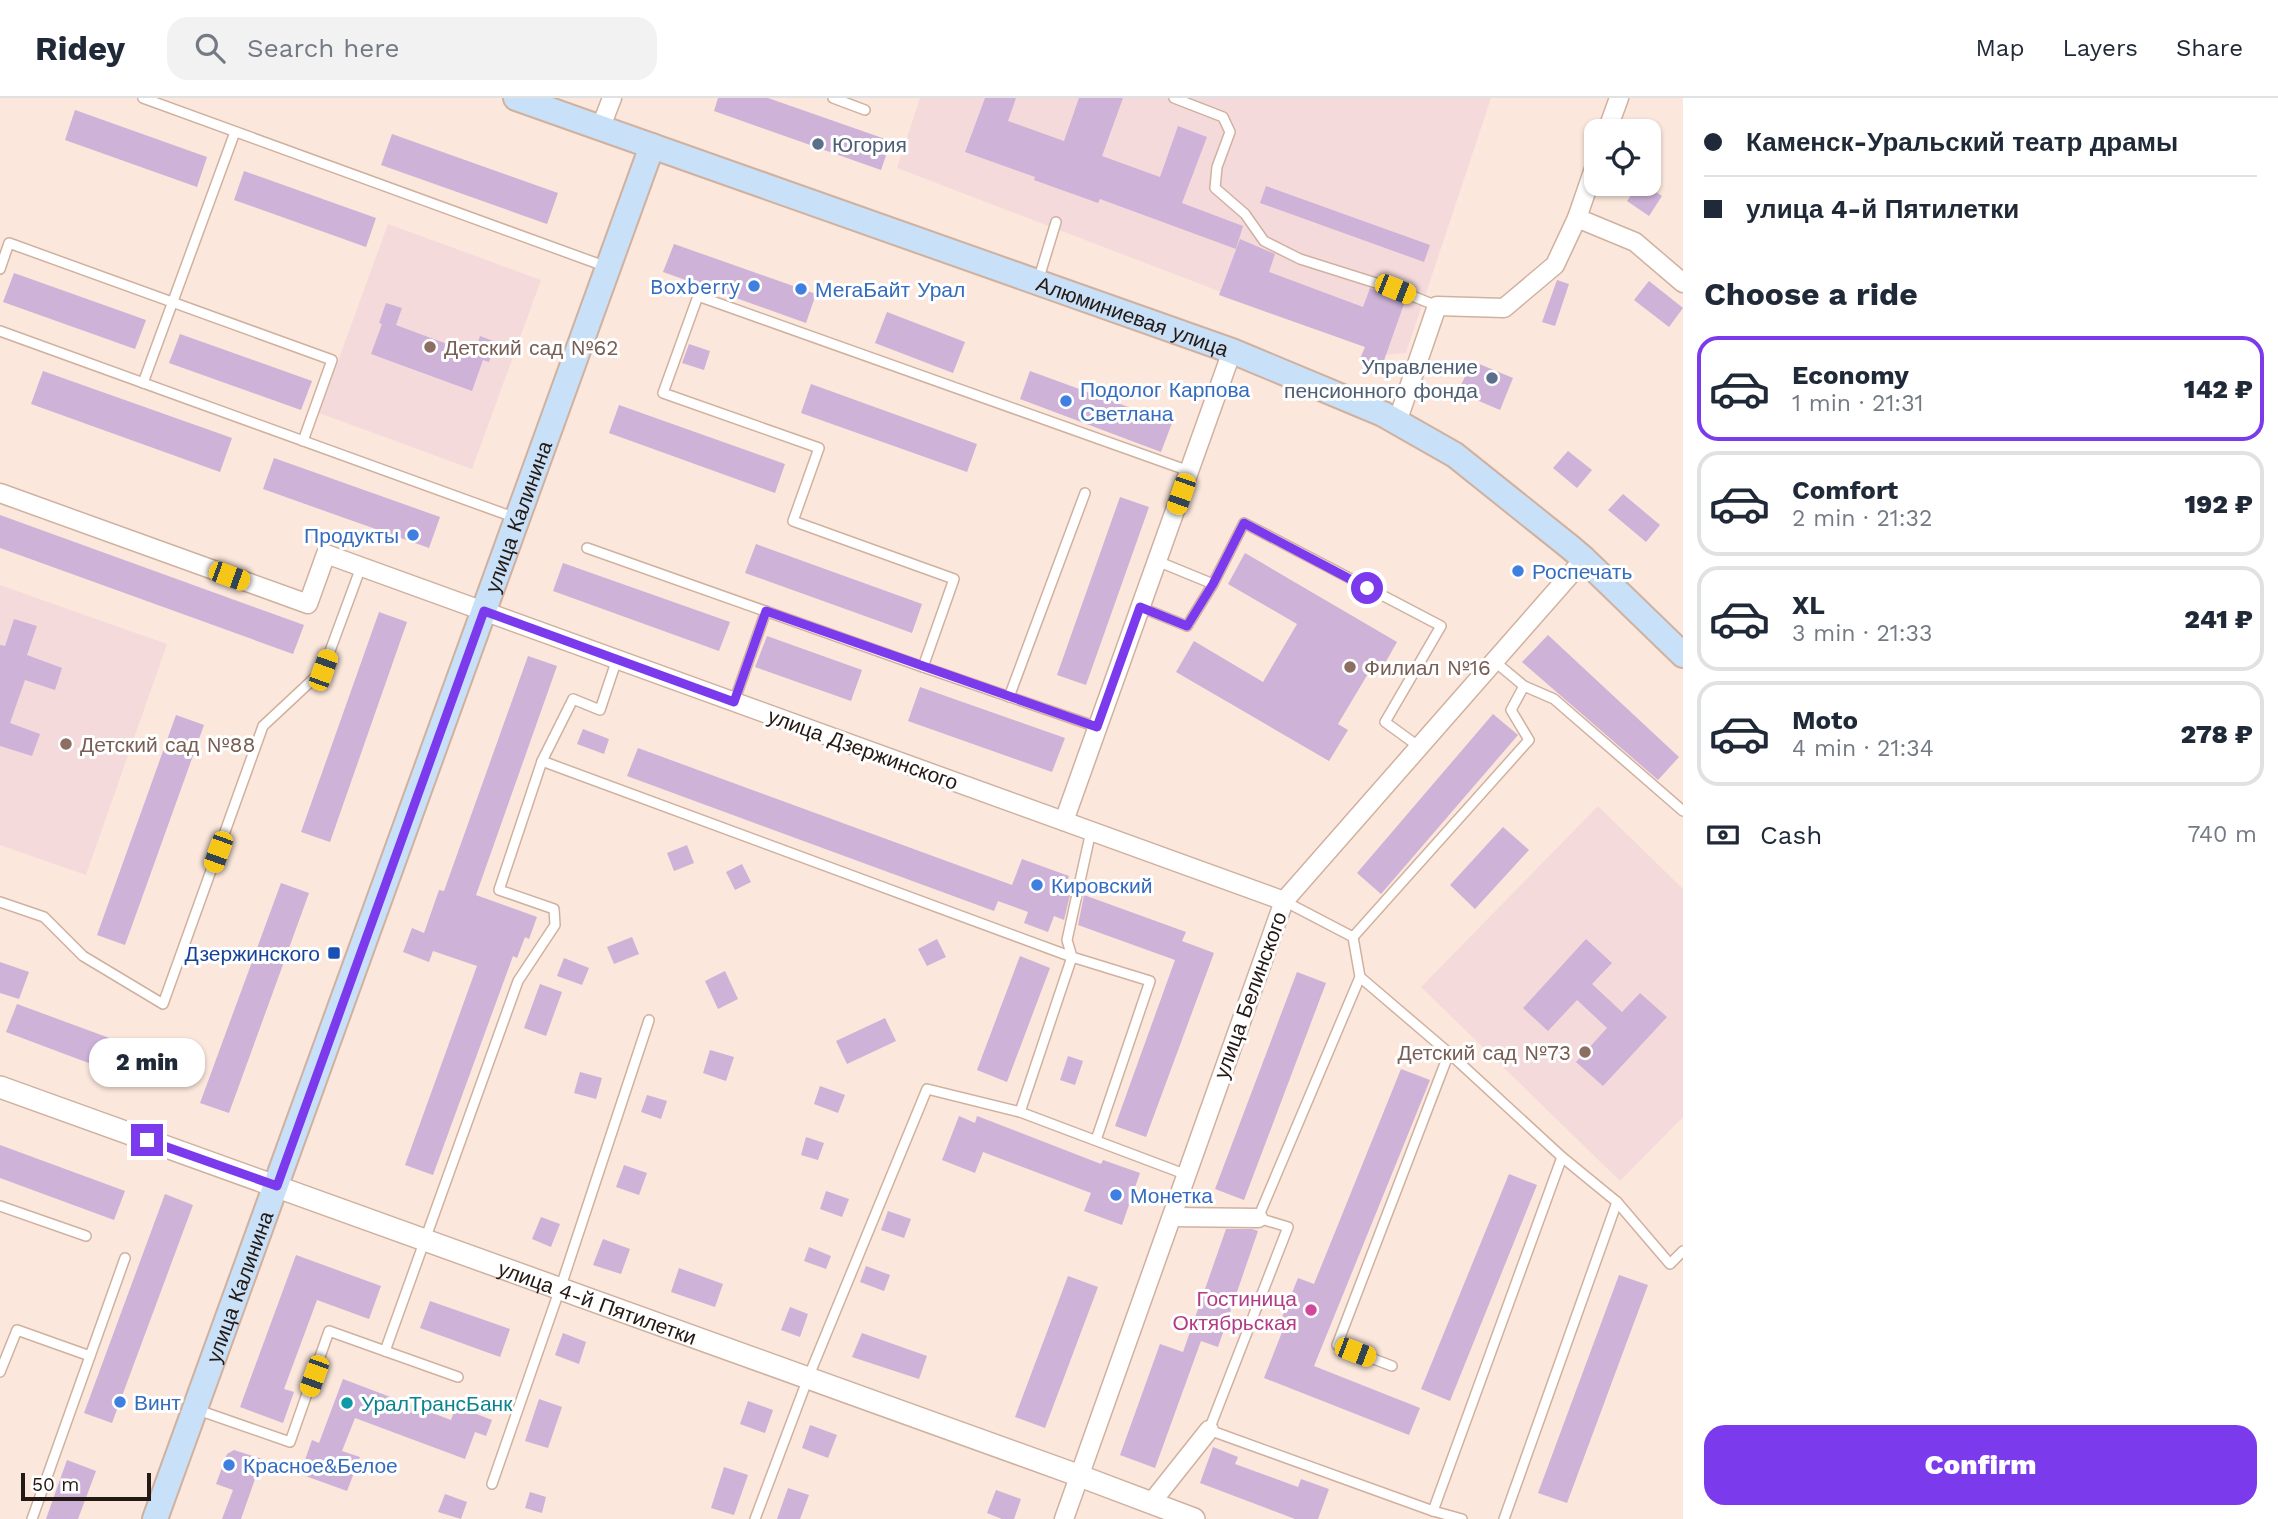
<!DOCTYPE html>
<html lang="en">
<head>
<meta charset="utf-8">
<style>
  body { margin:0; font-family:"Work Sans",sans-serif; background:#f2f2f3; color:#1f2937; height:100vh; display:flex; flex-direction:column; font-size:26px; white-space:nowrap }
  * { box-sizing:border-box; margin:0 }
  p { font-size:23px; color:#747a83 }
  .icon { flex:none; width:38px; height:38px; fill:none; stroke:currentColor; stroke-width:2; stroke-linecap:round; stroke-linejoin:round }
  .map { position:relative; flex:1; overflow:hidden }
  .drawer { display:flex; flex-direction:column; background:#fff; width:595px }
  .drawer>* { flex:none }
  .top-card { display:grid; align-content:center; height:154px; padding:0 21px; background:#fff }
  .controls { position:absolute; left:1584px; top:21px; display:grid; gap:14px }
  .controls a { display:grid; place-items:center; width:77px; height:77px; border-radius:14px; background:#fff; box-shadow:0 2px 5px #0004; font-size:35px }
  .scale { position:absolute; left:21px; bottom:18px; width:130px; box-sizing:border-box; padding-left:7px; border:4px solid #251913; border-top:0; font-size:19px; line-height:24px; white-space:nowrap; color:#251913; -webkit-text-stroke:5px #fff; paint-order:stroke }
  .end { position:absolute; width:32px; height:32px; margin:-16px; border:9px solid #7c3aed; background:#fff; box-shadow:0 0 0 4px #fff }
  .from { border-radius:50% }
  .bubble { position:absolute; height:49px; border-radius:21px; background:#fff; box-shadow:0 2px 5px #0004; font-size:23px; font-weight:800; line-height:49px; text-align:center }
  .car { position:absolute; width:21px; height:42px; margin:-21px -10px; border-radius:9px; box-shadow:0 0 5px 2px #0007; background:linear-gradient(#f5c518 24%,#345 0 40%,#f5c518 0 76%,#345 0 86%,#f5c518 0) }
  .top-card b { display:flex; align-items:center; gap:24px; height:66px; font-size:26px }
  .top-card b+b { border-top:2px solid #e0e1e3 }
  .top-card i { width:18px; height:18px; background:#1f2937 }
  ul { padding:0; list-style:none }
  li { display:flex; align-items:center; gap:21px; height:105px; margin:0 14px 10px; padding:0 7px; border:4px solid #e0e1e3; border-radius:21px }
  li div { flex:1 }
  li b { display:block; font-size:26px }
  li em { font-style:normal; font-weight:800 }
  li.active { border-color:#7c3aed }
  li>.icon { width:63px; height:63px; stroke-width:1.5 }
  h2 { padding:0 21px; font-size:32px; line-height:84px }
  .pay { display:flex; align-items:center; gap:18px; height:77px; padding:0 21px; font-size:26px }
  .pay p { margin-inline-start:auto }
  .action { display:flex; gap:14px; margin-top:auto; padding:14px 21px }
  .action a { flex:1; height:80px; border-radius:21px; background:#7c3aed; color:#fff; font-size:28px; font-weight:800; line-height:80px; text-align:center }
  header { display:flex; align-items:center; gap:42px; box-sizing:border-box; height:98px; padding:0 35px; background:#fff; border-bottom:2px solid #e0e1e3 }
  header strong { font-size:33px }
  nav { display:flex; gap:38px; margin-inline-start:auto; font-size:24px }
  .search { width:490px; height:63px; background:#f2f2f3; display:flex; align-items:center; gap:18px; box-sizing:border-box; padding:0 24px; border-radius:21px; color:#747a83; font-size:26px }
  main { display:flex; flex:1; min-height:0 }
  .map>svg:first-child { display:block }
  .education { fill:#f5dadc }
  .building { fill:#ceb2d8 }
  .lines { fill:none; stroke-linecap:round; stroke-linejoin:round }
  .service-casing { stroke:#d0b19f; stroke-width:12 }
  .minor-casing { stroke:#d0b19f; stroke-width:21 }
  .tertiary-casing { stroke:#d0b19f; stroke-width:24 }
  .secondary-casing { stroke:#d0b19f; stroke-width:28 }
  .service { stroke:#fff; stroke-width:9 }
  .minor { stroke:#fff; stroke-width:18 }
  .tertiary { stroke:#fff; stroke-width:21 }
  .secondary { stroke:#c8e0f8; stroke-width:24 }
  .route { stroke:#7c3aed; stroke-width:9 }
  .service-dot { fill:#5c6f8a; stroke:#fff; stroke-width:2.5 }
  .shop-dot { fill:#3f7fe0; stroke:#fff; stroke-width:2.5 }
  .education-dot { fill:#8d6e63; stroke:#fff; stroke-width:2.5 }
  .transit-dot { fill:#1a4fb4; stroke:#fff; stroke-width:2.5 }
  .hotel-dot { fill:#d1479c; stroke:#fff; stroke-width:2.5 }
  .culture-dot { fill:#0f9aa8; stroke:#fff; stroke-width:2.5 }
  .labels { text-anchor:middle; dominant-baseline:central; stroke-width:6; stroke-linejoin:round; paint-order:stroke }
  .service-label { font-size:21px; fill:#4e5e75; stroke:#fff; text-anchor:start }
  .shop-label { font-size:21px; fill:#366cbe; stroke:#fff; text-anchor:start }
  .street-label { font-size:21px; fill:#251913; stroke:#fff }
  .education-label { font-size:21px; fill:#785e54; stroke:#fff; text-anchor:start }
  .transit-label { font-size:21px; fill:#164399; stroke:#fff; text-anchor:end }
  .hotel-label { font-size:21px; fill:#b23c85; stroke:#fff; text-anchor:end }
  .culture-label { font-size:21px; fill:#0d838f; stroke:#fff; text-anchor:start }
</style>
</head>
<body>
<header>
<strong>Ridey</strong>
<div class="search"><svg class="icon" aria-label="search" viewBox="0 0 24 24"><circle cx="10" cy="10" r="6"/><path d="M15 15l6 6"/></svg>Search here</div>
<nav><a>Map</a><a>Layers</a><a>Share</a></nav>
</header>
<main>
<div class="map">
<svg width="1683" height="1421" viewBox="0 0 1683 1421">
  <rect width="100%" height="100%" fill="#fbe7dc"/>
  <!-- education -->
  <g class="education">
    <polygon points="920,0 1491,0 1406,255 1386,257 897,70"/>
    <polygon points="388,126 541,182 472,371 319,315"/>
    <polygon points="0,487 167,546 86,777 0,747"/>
    <polygon points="1598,708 1683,791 1683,1019 1620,1083 1421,889"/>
  </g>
  <!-- building -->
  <g class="building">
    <polygon points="718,0 768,0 891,43 881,72 714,13"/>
    <polygon points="985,0 1016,0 1008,23 1064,43 1079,0 1123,0 1102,58 1160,79 1178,28 1207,39 1182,105 1243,128 1236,151 1100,101 1098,105 1034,82 1035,79 965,54"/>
    <polygon points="75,12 207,59 197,89 65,42"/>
    <polygon points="392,36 558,95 547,126 381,67"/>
    <polygon points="244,73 376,120 366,149 234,102"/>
    <polygon points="1639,86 1644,86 1662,98 1649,118 1627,103"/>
    <polygon points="1266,88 1430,147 1424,164 1260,105"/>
    <polygon points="1240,141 1275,156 1269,174 1363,209 1370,190 1405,203 1381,271 1359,263 1365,249 1219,197"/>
    <polygon points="674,146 816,196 806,225 663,174"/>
    <polygon points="14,175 146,222 135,251 3,204"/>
    <polygon points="1557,182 1569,186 1555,228 1542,224"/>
    <polygon points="1649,183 1683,210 1669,229 1634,202"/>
    <polygon points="386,205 402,210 396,227 474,256 480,238 496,244 489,264 483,262 472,293 371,256 382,226 379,225"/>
    <polygon points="887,214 965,244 953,275 875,245"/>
    <polygon points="180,236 312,283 301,312 169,265"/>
    <polygon points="689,246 710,253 704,272 682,265"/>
    <polygon points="1472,263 1513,280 1500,312 1458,294"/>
    <polygon points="43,273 232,340 220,374 31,306"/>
    <polygon points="1030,273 1172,325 1161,354 1020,301"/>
    <polygon points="811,286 977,346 967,374 801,315"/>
    <polygon points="619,307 785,366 775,395 609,335"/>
    <polygon points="1568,353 1592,372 1577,390 1553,370"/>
    <polygon points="274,360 440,419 429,450 263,391"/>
    <polygon points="1623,396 1660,427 1646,444 1608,412"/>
    <polygon points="1120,399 1149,409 1086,587 1057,577"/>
    <polygon points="0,417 304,527 293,556 0,450"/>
    <polygon points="756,446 922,506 912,535 745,475"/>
    <polygon points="1245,455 1397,544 1380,574 1372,569 1338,626 1348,632 1329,663 1176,574 1194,543 1263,584 1297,526 1228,486"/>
    <polygon points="563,465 730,524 719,553 553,493"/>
    <polygon points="379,514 407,524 330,744 301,734"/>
    <polygon points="14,521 37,528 27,557 62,570 55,592 25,582 10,625 40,636 32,658 0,648 0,547 5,548"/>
    <polygon points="1548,537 1679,659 1658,682 1522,564"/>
    <polygon points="767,538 862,572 851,603 755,569"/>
    <polygon points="528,558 557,568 476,797 537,819 529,841 525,839 517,860 513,858 433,1077 405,1067 477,868 433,853 429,864 403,854 412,830 424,835 439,792 444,793"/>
    <polygon points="920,589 1065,640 1052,674 908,623"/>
    <polygon points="1493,616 1518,637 1381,796 1357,775"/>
    <polygon points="176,617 204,627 125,847 97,837"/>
    <polygon points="583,631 609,641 604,656 577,646"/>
    <polygon points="638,650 1012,787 1022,761 1069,778 1064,790 1071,793 1064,822 1054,818 1048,834 1024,825 1028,814 998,803 994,813 627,678"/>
    <polygon points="1503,729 1529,752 1475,811 1450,787"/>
    <polygon points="687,747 694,765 674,773 667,755"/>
    <polygon points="742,766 751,784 735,792 726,774"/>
    <polygon points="281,785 309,795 229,1015 200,1005"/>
    <polygon points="1084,797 1186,834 1182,843 1214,855 1146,1039 1115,1028 1175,862 1078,827"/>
    <polygon points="632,839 639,856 614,866 607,849"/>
    <polygon points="937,841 946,859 927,868 918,851"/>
    <polygon points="1586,841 1612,865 1592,886 1622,914 1640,895 1667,919 1603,988 1576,964 1607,930 1577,902 1548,933 1523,910"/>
    <polygon points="1020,858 1050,870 1007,984 977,972"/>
    <polygon points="564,860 589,870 582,887 557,878"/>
    <polygon points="0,864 29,874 19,901 0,895"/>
    <polygon points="725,873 738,901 718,911 705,883"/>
    <polygon points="1297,874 1326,885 1244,1102 1215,1091"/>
    <polygon points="540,886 562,894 546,938 524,930"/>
    <polygon points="17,906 161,959 150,988 6,934"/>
    <polygon points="885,920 896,943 847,966 836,943"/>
    <polygon points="710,952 734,959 726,983 703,975"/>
    <polygon points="1068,958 1083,963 1075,987 1060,982"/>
    <polygon points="1401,971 1430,982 1314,1268 1420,1310 1409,1337 1264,1280 1284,1229 1279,1227 1298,1180 1314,1186"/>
    <polygon points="580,974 602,980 596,1001 574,995"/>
    <polygon points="820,988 845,997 838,1015 814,1006"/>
    <polygon points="647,997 667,1003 661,1021 641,1014"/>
    <polygon points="959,1018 975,1025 977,1018 1101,1066 1103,1062 1140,1075 1122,1127 1084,1113 1091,1095 983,1054 975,1075 942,1062"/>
    <polygon points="806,1039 824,1045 818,1062 801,1057"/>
    <polygon points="0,1047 125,1093 114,1122 0,1080"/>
    <polygon points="624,1067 647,1075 639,1097 616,1089"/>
    <polygon points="1509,1076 1537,1087 1450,1303 1421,1291"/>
    <polygon points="826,1093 849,1101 842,1119 820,1111"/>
    <polygon points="165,1096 193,1107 112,1325 84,1315"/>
    <polygon points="888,1113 911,1121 904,1140 881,1132"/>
    <polygon points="541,1119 560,1126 551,1149 532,1141"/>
    <polygon points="1226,1131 1252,1131 1258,1133 1218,1249 1201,1243 1155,1370 1120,1357 1160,1246 1183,1254"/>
    <polygon points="603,1141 630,1151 621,1176 593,1167"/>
    <polygon points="809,1149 831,1158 826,1171 804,1163"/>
    <polygon points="296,1157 381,1188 369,1221 317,1202 284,1291 294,1294 283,1325 240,1309"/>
    <polygon points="866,1168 890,1177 884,1193 860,1184"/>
    <polygon points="679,1170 723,1186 715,1209 671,1194"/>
    <polygon points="1619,1177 1648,1187 1567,1405 1538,1395"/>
    <polygon points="1068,1178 1098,1189 1045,1330 1015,1319"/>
    <polygon points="430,1203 510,1231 500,1259 420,1230"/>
    <polygon points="790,1209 808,1216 800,1239 781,1232"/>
    <polygon points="563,1235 586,1244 579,1266 555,1257"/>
    <polygon points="862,1235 927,1258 919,1281 852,1259"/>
    <polygon points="343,1281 451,1322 456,1308 492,1322 486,1338 475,1334 465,1361 355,1320 342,1353 360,1359 347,1393 300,1376 312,1342 319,1345"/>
    <polygon points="539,1301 562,1309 548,1350 525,1343"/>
    <polygon points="748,1303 773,1312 765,1335 740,1326"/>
    <polygon points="810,1327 837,1337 828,1360 802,1350"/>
    <polygon points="1213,1349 1238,1359 1235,1366 1298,1389 1301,1381 1329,1391 1318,1421 1295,1421 1200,1385"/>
    <polygon points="234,1352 262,1361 241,1421 222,1421 233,1392 216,1386 227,1356"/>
    <polygon points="67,1362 96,1373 78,1421 46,1421"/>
    <polygon points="724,1369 748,1377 734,1417 711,1410"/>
    <polygon points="788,1390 809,1397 800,1421 777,1421"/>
    <polygon points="996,1392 1021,1401 1014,1421 1002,1421 987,1415"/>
    <polygon points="530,1394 546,1399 542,1415 525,1410"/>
    <polygon points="445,1396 467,1404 461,1421 438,1414"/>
  </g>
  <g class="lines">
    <defs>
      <g id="service">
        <polyline points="143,0 607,169"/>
        <polyline points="833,0 865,12"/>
        <polyline points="1174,0 1223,19 1230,34 1217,69 1215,90 1245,116 1264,143 1300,161 1395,191 1437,208"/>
        <polyline points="0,171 9,145 332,262 303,343"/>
        <polyline points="1038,183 1056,124"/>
        <polyline points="0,233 516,420"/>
        <polyline points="143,285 235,34"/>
        <polyline points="587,450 923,569 954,481 793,423 819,350 663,295 698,198 1189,373"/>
        <polyline points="1157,463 1213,486 1244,425 1441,528 1385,624 1418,648"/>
        <polyline points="1140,509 1187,528 1213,486"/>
        <polyline points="1494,563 1524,588 1554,601 1683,713"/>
        <polyline points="923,569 1097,629"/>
        <polyline points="1009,599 1085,395"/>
        <polyline points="734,604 766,513"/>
        <polyline points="542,663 1072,859 1150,883 1096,1042"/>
        <polyline points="1284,803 1353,839 1360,879 1449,955 1562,1059 1617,1104 1670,1166 1683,1153"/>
        <polyline points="0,804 44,819 83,858 163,906 263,628 323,572 361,469"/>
        <polyline points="1353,839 1529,642 1511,612 1524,588"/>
        <polyline points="1360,879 1258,1120 1288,1129 1209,1332 1433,1413 1462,1421"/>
        <polyline points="1020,1014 1072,859 1067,842 1091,733"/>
        <polyline points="0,1108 86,1138"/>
        <polyline points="385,1253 458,1279"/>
        <polyline points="1392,1268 1337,1247 1449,955"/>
        <polyline points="0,1274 17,1232 90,1258"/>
        <polyline points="198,1312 290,1344 329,1233 385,1253 518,883 555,827 554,811 499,792 542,663 573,601 600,612 617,561"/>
        <polyline points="492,1386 564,1179 649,922"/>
        <polyline points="1433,1413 1562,1059"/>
        <polyline points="32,1421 125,1160"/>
        <polyline points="755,1421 808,1280 927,991 1020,1014 1187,1077"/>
        <polyline points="1504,1421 1617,1104"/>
      </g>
      <g id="minor">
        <polyline points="600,31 612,0"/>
        <polyline points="1607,33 1619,0"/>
        <polyline points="1577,120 1635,144 1683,185"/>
        <polyline points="1397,324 1437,208 1504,210 1555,167 1577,120 1596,65"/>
        <polyline points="0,395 308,506 326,456 1284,803"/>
        <polyline points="1064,723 1232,253"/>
        <polyline points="1172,1119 1258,1120"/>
        <polyline points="1151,1405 1209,1332"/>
        <polyline points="1064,1421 1284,803 1584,461"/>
      </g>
      <g id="tertiary">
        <path id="s1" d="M0,989l1080,389 114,43"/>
      </g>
      <g id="secondary">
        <path id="s2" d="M516,0l716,253 127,53 24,10 72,41 115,92 14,12 99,96"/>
        <path id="s3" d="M155,1421l497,-1373"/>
      </g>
    </defs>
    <!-- service casing -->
    <use href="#service" class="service-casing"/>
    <!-- minor casing -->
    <use href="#minor" class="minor-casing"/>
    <!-- tertiary casing -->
    <use href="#tertiary" class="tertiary-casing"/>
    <!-- secondary casing -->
    <use href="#secondary" class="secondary-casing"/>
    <!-- service -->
    <use href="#service" class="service"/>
    <!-- minor -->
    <use href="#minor" class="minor"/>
    <!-- tertiary -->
    <use href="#tertiary" class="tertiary"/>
    <!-- secondary -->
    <use href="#secondary" class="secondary"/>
  </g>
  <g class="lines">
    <!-- route -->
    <polyline class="route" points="147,1042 277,1088 484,513 734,604 766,513 1097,629 1140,509 1187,528 1213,486 1244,425 1367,490"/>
  </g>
  <!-- markers -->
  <g class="service-dot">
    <circle cx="818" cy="46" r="7"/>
    <circle cx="1492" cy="280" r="7"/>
  </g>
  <g class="shop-dot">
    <circle cx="754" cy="188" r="7"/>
    <circle cx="801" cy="191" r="7"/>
    <circle cx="1066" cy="303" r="7"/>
    <circle cx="413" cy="437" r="7"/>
    <circle cx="1518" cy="473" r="7"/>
    <circle cx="1037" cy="787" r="7"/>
    <circle cx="1116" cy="1097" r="7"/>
    <circle cx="120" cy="1304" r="7"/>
    <circle cx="229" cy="1367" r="7"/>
  </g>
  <g class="education-dot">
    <circle cx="430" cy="249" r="7"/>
    <circle cx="1350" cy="569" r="7"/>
    <circle cx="66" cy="646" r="7"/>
    <circle cx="1585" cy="954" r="7"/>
  </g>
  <rect class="transit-dot" x="327" y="848" width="14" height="14" rx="3.5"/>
  <circle class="hotel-dot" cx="1311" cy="1212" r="7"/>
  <circle class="culture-dot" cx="347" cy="1305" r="7"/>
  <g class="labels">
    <!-- service labels -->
    <g class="service-label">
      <text x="832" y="46">Югория</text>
      <text x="1478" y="268" text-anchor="end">Управление<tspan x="1478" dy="24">пенсионного фонда</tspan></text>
    </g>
    <!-- shop labels -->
    <g class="shop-label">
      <text x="740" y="188" text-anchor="end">Boxberry</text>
      <text x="815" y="191">МегаБайт Урал</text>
      <text x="1080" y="291">Подолог Карпова<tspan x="1080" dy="24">Светлана</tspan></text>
      <text x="399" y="437" text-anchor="end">Продукты</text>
      <text x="1532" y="473">Роспечать</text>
      <text x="1051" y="787">Кировский</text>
      <text x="1130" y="1097">Монетка</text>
      <text x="134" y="1304">Винт</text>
      <text x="243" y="1367">Красное&amp;Белое</text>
    </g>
    <!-- street labels -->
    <g class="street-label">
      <text stroke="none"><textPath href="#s2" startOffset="654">Алюминиевая улица</textPath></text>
      <text stroke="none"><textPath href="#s3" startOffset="1066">улица Калинина</textPath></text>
      <text transform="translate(863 651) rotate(20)">улица Дзержинского</text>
      <text transform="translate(1250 897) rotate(-70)">улица Белинского</text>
      <text stroke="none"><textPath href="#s3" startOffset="247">улица Калинина</textPath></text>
      <text stroke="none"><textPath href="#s1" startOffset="635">улица 4-й Пятилетки</textPath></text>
    </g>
    <!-- education labels -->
    <g class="education-label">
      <text x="444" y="249">Детский сад №62</text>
      <text x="1364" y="569">Филиал №16</text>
      <text x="80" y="646">Детский сад №88</text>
      <text x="1571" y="954" text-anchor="end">Детский сад №73</text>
    </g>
    <!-- transit labels -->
    <g class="transit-label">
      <text x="320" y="855">Дзержинского</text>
    </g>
    <!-- hotel labels -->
    <g class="hotel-label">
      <text x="1297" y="1200">Гостиница<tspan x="1297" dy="24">Октябрьская</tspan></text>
    </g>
    <!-- culture labels -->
    <g class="culture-label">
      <text x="361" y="1305">УралТрансБанк</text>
    </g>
  </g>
</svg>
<div class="controls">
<a><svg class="icon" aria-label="locate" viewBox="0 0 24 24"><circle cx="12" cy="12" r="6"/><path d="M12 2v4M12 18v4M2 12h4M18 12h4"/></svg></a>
</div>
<div class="scale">50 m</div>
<i class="end from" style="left:1367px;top:490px"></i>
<i class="end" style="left:147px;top:1042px"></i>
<div class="bubble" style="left:89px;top:940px;width:116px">2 min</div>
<i class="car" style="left:1395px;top:191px;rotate:112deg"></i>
<i class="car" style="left:1181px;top:396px;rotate:199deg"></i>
<i class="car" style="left:229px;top:478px;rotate:110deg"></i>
<i class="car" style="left:323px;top:572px;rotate:20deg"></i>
<i class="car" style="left:218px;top:754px;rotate:200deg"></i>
<i class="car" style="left:1355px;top:1254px;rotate:111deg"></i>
<i class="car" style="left:314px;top:1278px;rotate:200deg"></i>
</div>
<section class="drawer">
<div class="top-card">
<b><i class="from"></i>Каменск-Уральский театр драмы</b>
<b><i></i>улица 4-й Пятилетки</b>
</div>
<h2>Choose a ride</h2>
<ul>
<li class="active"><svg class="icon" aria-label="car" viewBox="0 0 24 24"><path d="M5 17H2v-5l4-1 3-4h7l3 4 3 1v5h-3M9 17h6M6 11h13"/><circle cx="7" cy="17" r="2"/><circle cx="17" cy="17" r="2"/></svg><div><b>Economy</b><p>1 min · 21:31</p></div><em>142 ₽</em></li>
<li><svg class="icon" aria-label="car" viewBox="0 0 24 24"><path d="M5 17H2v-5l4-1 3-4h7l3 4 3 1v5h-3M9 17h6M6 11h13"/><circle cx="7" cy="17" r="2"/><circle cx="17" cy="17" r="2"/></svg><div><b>Comfort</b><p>2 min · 21:32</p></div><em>192 ₽</em></li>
<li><svg class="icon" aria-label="car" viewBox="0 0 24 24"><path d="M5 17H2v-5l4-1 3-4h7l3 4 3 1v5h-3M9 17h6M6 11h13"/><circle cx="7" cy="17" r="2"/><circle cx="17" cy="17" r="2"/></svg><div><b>XL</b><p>3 min · 21:33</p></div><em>241 ₽</em></li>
<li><svg class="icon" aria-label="car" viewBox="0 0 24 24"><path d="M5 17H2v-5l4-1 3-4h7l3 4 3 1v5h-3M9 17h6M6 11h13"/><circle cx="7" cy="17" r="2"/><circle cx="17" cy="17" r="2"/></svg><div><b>Moto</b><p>4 min · 21:34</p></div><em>278 ₽</em></li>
</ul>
<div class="pay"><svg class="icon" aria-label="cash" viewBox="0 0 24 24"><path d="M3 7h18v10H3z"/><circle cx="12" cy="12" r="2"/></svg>Cash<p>740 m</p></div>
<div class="action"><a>Confirm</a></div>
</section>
</main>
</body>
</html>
